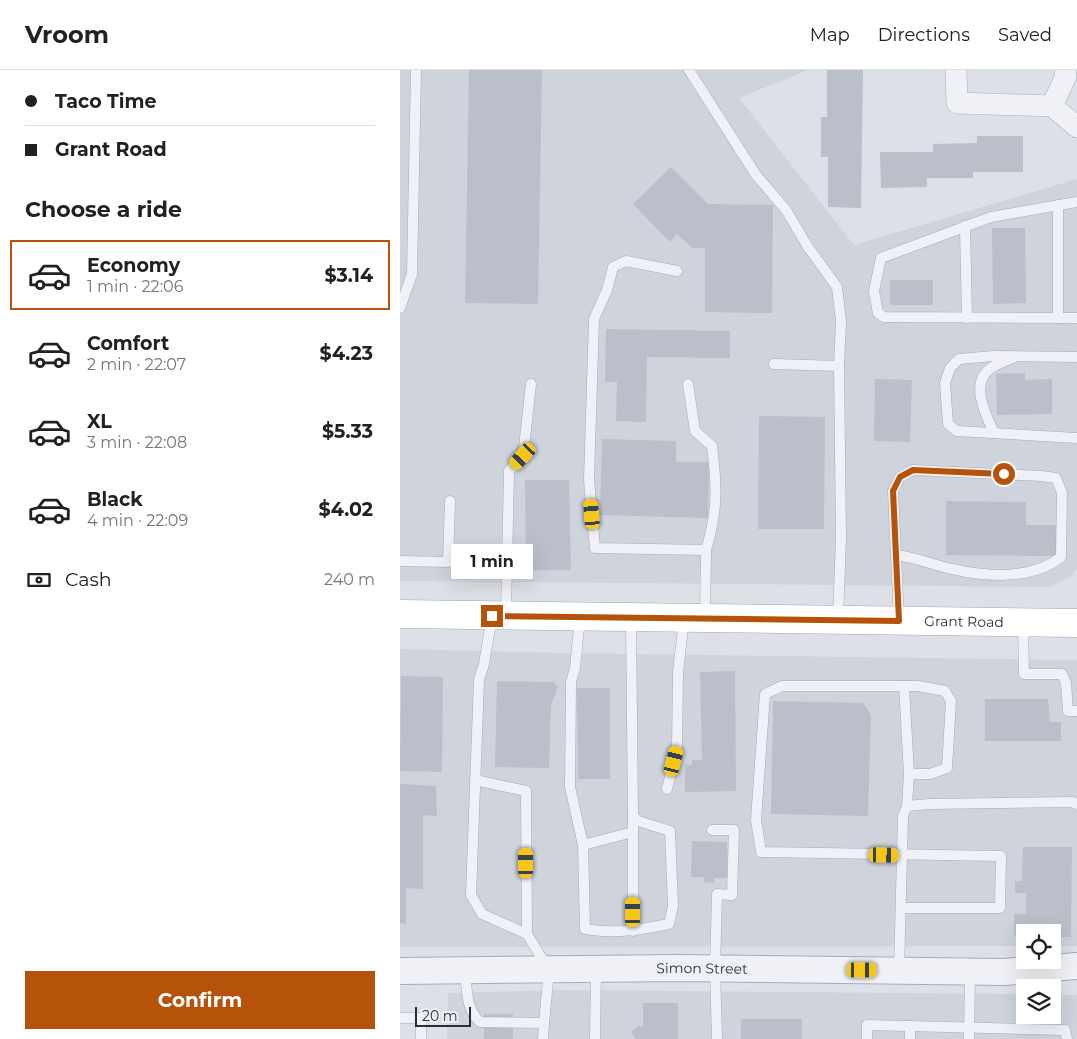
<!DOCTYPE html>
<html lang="en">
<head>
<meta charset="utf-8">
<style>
  body { margin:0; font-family:Montserrat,sans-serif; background:#f2f2f2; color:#202124; height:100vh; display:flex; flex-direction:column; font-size:19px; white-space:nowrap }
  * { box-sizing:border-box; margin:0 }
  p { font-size:16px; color:#757577 }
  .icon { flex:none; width:28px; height:28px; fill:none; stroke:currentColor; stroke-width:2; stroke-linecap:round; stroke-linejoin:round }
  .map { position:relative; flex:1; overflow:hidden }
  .drawer { display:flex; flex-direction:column; background:#fff; width:400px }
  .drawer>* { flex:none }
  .guide { display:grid; align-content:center; height:110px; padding:0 25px; background:#fff }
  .tools { position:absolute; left:616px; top:854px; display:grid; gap:10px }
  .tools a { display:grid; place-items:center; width:45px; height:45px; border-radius:0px; background:#fff; box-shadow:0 5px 20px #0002; font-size:25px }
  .scale { position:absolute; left:15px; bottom:12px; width:56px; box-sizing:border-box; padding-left:5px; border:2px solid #262e3e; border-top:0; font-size:14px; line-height:18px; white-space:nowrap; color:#262e3e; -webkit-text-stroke:4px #eceff5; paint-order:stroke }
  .end { position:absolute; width:22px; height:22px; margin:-11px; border:6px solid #b45309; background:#fff; box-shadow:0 0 0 2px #fff }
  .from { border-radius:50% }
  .bubble { position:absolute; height:35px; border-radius:0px; background:#fff; box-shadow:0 5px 20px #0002; font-size:16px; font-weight:700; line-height:35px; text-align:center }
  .car { position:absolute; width:15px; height:30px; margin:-15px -8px; border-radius:6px; box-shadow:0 0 4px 1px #0007; background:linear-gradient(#f5c518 24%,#345 0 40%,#f5c518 0 76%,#345 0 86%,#f5c518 0) }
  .guide b { display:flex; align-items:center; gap:18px; height:48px; font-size:19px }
  .guide b+b { border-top:1px solid #e0e0e0 }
  .guide i { width:12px; height:12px; background:#202124 }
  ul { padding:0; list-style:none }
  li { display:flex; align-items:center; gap:15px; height:70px; margin:0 10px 8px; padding:0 15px; border:2px solid transparent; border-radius:0px }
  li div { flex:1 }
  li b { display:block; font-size:19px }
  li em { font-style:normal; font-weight:700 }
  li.active { border-color:#b45309 }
  li>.icon { width:45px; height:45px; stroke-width:1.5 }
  h2 { padding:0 25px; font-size:22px; line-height:60px }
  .pay { display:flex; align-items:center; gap:12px; height:55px; padding:0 25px; font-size:19px }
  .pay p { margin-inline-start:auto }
  .primary-button { display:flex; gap:10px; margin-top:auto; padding:10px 25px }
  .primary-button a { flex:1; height:58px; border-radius:0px; background:#b45309; color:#fff; font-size:20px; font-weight:700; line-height:58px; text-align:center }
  header { display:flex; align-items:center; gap:30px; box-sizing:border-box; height:70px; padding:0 25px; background:#fff; border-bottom:1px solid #e0e0e0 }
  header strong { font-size:24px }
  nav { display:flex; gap:28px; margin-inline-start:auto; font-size:18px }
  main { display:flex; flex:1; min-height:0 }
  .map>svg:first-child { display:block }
  .built { fill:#cfd3dc }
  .building { fill:#babfca }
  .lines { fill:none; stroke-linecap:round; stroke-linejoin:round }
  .service-casing { stroke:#a6abb4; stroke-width:11 }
  .minor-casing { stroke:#a6abb4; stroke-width:22 }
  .tertiary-casing { stroke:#a6abb4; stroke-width:28 }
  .primary-casing { stroke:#9ca4b3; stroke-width:29 }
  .service { stroke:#f0f1f6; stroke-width:10 }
  .minor { stroke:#f0f1f6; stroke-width:21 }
  .tertiary { stroke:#f0f1f6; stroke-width:26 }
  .primary { stroke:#fff; stroke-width:28 }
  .route { stroke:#b45309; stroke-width:6 }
  .labels { text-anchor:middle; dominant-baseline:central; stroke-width:4.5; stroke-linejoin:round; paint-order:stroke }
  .street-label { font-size:14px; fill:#262e3e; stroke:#eceff5 }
</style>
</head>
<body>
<header>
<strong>Vroom</strong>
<nav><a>Map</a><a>Directions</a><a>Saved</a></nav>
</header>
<main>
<section class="drawer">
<div class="guide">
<b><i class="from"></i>Taco Time</b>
<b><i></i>Grant Road</b>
</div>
<h2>Choose a ride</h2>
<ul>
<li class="active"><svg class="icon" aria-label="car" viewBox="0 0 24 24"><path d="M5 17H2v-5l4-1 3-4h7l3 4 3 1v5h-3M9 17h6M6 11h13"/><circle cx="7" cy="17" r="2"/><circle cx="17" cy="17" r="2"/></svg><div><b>Economy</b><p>1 min · 22:06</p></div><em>$3.14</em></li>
<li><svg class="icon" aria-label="car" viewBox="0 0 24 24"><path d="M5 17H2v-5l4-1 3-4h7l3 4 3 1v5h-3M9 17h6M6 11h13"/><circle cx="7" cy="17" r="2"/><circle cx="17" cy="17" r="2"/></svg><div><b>Comfort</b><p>2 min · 22:07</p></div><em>$4.23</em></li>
<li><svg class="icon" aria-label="car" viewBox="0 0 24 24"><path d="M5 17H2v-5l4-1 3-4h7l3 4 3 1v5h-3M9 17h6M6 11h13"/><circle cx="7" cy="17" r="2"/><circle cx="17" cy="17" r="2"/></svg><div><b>XL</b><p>3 min · 22:08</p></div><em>$5.33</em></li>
<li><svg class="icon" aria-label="car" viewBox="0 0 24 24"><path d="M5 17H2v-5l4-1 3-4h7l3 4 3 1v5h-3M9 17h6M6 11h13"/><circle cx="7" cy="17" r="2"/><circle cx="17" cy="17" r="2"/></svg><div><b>Black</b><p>4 min · 22:09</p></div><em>$4.02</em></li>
</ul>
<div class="pay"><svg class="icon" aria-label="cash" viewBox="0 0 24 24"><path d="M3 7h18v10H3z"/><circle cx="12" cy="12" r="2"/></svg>Cash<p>240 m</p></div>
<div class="primary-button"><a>Confirm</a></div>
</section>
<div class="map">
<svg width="677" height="969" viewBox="0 0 677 969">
  <rect width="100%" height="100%" fill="#dde1e7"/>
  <!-- built -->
  <g class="built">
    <polygon points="0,0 408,0 339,28 454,175 677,109 677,499 672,506 650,517 0,511"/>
    <polygon points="0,579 161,583 677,590 677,876 653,876 652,862 625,862 625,876 0,877"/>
    <polygon points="161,920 625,924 625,945 652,945 653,925 677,925 677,969 47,969 48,923"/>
  </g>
  <!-- building -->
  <g class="building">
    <polygon points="69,0 142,0 138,234 65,233"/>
    <polygon points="427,0 463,0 461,138 428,137 428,87 421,87 421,47 427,47"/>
    <polygon points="577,66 623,66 623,102 573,102 573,108 527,108 527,117 481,118 480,82 533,82 533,74 577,73"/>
    <polygon points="271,97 308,134 373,135 372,243 305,242 305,178 292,178 277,164 270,172 233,134"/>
    <polygon points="592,158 625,158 626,233 593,234"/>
    <rect x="490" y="210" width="43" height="25"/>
    <polygon points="206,259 330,261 330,288 247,287 246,352 216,351 217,312 205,312"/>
    <polygon points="625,303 625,310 652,309 652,344 597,345 596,304"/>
    <polygon points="475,309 512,310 510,372 474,371"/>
    <polygon points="359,346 425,347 424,459 358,459"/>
    <polygon points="202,369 276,371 276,392 309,392 308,448 200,445"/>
    <polygon points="125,410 169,410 171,500 126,500"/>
    <polygon points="546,431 626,432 626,455 657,455 656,486 546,485"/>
    <polygon points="335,601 336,721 285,722 285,694 292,695 292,690 302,690 300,602"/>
    <polygon points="1,606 43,607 42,702 0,701"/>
    <polygon points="97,611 154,612 158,617 151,635 149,698 95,697"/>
    <polygon points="177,618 210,618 210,709 178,709"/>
    <polygon points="585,629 648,629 650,652 661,652 661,671 585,671"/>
    <polygon points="373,631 463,633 471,645 468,746 371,744"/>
    <polygon points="0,714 36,716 37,746 23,745 23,819 6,818 6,854 0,853"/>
    <polygon points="292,771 327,772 327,808 314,808 314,813 304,812 304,807 291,807"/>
    <polygon points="623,777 672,777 671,867 652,867 652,862 625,862 625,867 614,866 614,844 626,844 626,823 615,823 615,811 622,811"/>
    <polygon points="243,933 278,933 278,969 236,969 231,962 239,955 243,958"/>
    <rect x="84" y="944" width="29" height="25"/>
    <rect x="341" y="949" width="61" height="20"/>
  </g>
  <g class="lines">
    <defs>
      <g id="service">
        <polyline points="289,0 356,105 386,140 408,177 437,217 441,251 439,296"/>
        <polyline points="677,132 591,147 481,188 474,221 478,243 484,247 677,248"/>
        <polyline points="565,156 567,248"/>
        <polyline points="277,201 226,191 213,197 207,220 194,249 189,410 195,478 306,480 305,547"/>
        <polyline points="0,238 12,204 16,0"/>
        <polyline points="658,248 658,135"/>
        <polyline points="677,287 594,286 559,289 550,298 545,313 548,354 557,361 677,368"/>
        <polyline points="374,294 439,296 441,468 438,549"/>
        <path d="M288,314l7,47 17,15c5,41 6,64 -6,104"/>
        <path d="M594,363c-8,-18 -25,-50 -3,-65 6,-4 15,-7 22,-10"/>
        <path d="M496,485c20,2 37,10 56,14 35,8 80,11 109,-12l1,-64 -6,-15 -15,-2 -128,-6 -13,7 -7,14 6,129"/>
        <polyline points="0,491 48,492 50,431"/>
        <polyline points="106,544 109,401 123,386 131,314"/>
        <polyline points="92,546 84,594 79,610 71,825 82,844 127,864 149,900 144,953"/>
        <path d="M180,548l-5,50 -4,14 -1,105 13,58 2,84c30,5 55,1 84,-5l4,-18 -3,-75 -32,-10 -5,-5 -2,-198"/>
        <polyline points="623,553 624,604 662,604 666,613 668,641 677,641"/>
        <polyline points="504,616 509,704"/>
        <polyline points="75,710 126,721 127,864"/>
        <polyline points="267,719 277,678 278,602 284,549"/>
        <polyline points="233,746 233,861"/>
        <polyline points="312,760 334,760 332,825 317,824 315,898 317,969"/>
        <polyline points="183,775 233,762"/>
        <polyline points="501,838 600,838 601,786 361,782 356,750 365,624 382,616 518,616 545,621 551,631 547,698 530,704 509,704 507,736"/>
        <polyline points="499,901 503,746 507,736 529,734 672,732 677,734"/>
        <path d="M65,902c2,17 1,38 15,50l64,1 -1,16"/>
        <polyline points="0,948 21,948 21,969"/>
        <polyline points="195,969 196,900"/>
        <polyline points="467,969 467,955 665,960 667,969"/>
        <polyline points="510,969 510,956"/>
        <polyline points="569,969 570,903"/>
      </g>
      <g id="minor">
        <polyline points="556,0 557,33 652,36 677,57"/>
        <polyline points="652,36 666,6 665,0"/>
      </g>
      <g id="tertiary">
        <path id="s1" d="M0,901l278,-3 326,4 73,-6"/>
      </g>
      <g id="primary">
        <path id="s2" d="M0,544l677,9"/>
      </g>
    </defs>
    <!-- service casing -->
    <use href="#service" class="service-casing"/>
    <!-- minor casing -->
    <use href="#minor" class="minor-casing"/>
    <!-- tertiary casing -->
    <use href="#tertiary" class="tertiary-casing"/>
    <!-- primary casing -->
    <use href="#primary" class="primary-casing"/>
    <!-- service -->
    <use href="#service" class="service"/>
    <!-- minor -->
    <use href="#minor" class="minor"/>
    <!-- tertiary -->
    <use href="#tertiary" class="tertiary"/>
    <!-- primary -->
    <use href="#primary" class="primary"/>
  </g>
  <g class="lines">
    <!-- route -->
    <polyline class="route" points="92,546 499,551 493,421 500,407 513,400 604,404"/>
  </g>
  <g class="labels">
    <!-- street labels -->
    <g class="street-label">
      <text stroke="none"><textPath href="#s2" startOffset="564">Grant Road</textPath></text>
      <text stroke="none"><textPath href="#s1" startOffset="302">Simon Street</textPath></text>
    </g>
  </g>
</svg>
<div class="tools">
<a><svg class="icon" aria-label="locate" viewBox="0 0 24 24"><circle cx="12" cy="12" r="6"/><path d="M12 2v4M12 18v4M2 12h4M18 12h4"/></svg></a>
<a><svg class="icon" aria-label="layers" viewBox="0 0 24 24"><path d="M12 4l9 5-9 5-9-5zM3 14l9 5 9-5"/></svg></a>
</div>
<div class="scale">20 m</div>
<i class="end from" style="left:604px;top:404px"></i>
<i class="end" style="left:92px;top:546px"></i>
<div class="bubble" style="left:51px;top:474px;width:82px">1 min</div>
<i class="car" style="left:123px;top:386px;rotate:223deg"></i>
<i class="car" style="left:192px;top:444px;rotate:355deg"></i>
<i class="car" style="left:274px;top:691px;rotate:14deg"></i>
<i class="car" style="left:484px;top:785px;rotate:91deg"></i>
<i class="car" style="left:126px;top:793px;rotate:0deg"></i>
<i class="car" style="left:233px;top:842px;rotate:0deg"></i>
<i class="car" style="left:462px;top:900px;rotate:90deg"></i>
</div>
</main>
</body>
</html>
